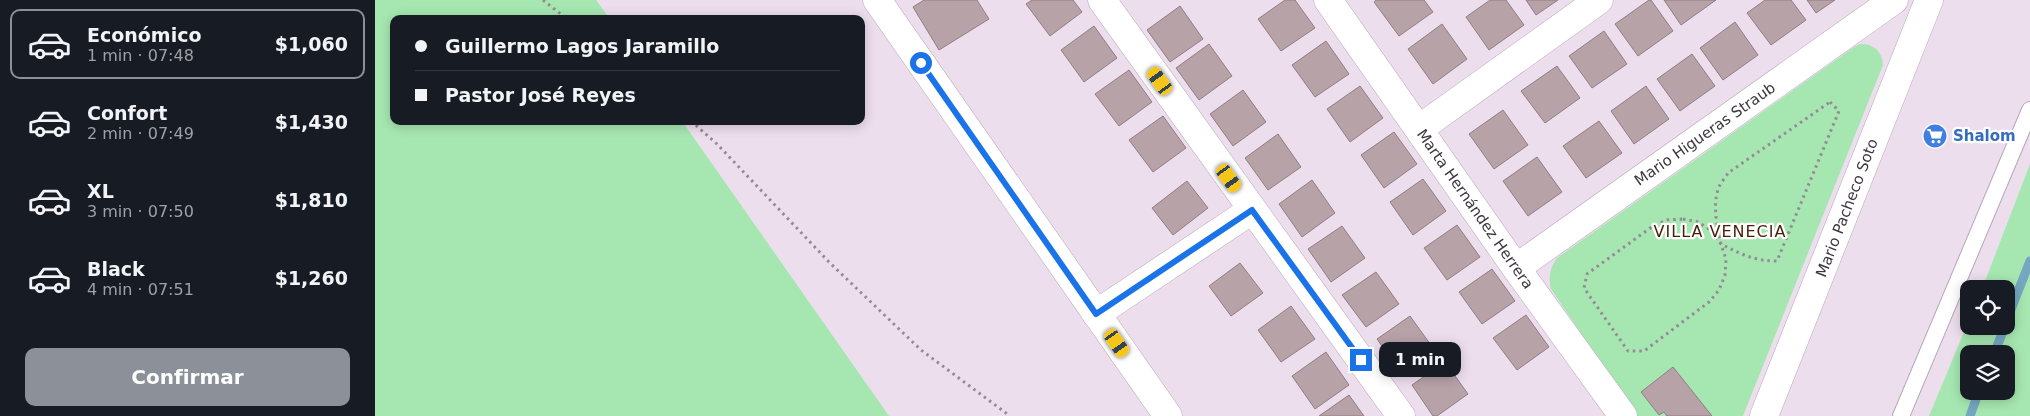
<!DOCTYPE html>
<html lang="es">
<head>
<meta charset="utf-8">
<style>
  body { margin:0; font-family:"DejaVu Sans",sans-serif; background:#242831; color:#f1f3f6; height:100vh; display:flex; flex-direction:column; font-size:19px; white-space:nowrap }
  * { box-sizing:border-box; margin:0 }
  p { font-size:16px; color:#9ea1a6 }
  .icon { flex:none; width:28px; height:28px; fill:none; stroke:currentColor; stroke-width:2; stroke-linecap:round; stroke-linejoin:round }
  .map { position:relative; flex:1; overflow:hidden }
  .details { display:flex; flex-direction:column; background:#171b24; width:375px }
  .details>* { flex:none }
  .hud { position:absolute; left:15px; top:15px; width:475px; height:110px; border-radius:10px; box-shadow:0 2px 12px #0003; display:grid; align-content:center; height:110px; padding:0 25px; background:#171b24 }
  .buttons { position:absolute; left:1585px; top:280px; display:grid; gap:10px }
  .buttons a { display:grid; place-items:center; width:55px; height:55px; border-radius:10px; background:#171b24; box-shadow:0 2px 12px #0003; font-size:25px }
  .end { position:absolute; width:22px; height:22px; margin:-11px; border:6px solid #1a73e8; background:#fff; box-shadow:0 0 0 2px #fff }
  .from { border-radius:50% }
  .bubble { position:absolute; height:35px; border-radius:10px; background:#171b24; box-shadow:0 2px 12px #0003; font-size:16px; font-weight:700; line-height:35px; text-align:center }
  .car { position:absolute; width:15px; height:30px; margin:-15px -8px; border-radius:6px; box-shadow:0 0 4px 1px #0007; background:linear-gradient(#f5c518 24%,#345 0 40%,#f5c518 0 76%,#345 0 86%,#f5c518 0) }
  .hud b { display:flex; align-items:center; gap:18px; height:48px; font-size:19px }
  .hud b+b { border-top:1px solid #363941 }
  .hud i { width:12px; height:12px; background:#f1f3f6 }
  ul { padding:9px 0 0; list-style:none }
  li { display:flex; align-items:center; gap:15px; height:70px; margin:0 10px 8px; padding:0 15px; border:2px solid transparent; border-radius:10px }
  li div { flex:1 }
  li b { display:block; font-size:19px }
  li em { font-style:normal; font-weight:700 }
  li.current { border-color:#8c9099 }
  li>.icon { width:45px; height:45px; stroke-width:1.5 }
  .primary-button { display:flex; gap:10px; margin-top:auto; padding:10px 25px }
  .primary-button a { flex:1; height:58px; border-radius:10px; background:#8c9099; color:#fff; font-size:20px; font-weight:700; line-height:58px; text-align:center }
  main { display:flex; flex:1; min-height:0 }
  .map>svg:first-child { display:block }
  .green { fill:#a6e7b1; fill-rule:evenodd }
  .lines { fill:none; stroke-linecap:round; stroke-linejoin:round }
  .stream { stroke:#76a7c0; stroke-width:9 }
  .building { fill:#b7a2a8; stroke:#927d83 }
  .service-casing { stroke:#b6a8b7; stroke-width:18 }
  .minor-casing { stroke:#b6a8b7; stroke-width:29 }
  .path { stroke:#958b96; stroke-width:3; stroke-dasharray:2.5 4; stroke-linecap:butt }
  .service { stroke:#fff; stroke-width:16 }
  .minor { stroke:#fff; stroke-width:28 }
  .route { stroke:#1a73e8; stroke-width:6 }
  .labels { text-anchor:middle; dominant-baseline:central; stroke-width:4.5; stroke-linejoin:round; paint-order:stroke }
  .street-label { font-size:15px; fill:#3d383e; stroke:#fff }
  .shop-label { font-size:15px; font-weight:bold; fill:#366cbe; stroke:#fff; text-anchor:start }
  .neighbourhood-label { font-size:16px; letter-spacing:1px; fill:#4d1c08; stroke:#fff }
</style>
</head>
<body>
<main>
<section class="details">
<ul>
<li class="current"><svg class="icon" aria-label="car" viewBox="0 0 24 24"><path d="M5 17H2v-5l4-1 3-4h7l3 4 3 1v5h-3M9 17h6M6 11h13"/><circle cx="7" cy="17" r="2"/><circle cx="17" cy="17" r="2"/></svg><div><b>Económico</b><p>1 min · 07:48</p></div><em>$1,060</em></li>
<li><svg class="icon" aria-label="car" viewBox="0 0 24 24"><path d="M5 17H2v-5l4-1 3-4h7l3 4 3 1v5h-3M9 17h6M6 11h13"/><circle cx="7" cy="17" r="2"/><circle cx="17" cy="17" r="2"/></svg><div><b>Confort</b><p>2 min · 07:49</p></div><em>$1,430</em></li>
<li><svg class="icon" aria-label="car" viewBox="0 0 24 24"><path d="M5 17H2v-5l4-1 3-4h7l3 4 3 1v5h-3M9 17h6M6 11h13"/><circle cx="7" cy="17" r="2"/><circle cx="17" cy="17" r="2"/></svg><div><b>XL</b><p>3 min · 07:50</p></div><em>$1,810</em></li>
<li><svg class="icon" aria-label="car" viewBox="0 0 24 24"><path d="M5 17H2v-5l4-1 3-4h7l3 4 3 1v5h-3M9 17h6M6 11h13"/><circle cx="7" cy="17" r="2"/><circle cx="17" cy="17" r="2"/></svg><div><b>Black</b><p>4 min · 07:51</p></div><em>$1,260</em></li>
</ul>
<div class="primary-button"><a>Confirmar</a></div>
</section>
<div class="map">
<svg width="1655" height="416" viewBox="0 0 1655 416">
  <rect width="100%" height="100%" fill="#eddeee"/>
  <!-- green -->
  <g class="green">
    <polygon points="0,0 221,0 235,19 19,19 19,121 307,121 514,416 0,416"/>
    <path d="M1485,44c14,0 22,7 23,21l-140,351h-106l-86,-127c-3,-12 -1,-21 6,-31l297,-211z"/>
    <path d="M1655,164v252h-101l40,-96v6h37v-37h-24zM1594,354h37v37h-37z"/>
  </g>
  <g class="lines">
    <!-- stream -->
    <g class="stream">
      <polyline points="1631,322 1655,261"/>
      <polyline points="1619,354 1630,326"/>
      <polyline points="1595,416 1604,391"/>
    </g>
  </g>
  <!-- building -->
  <g class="building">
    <polygon points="549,0 602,0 614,19 564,50 538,7"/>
    <polygon points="657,0 698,0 707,12 675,36 651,4"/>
    <polygon points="910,0 920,0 940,28 906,51 883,19"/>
    <polygon points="1001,0 1049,0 1058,12 1024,36 999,2"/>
    <polygon points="1115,0 1131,0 1149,25 1114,50 1091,17"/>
    <polygon points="1151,0 1183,0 1161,15"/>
    <polygon points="1274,0 1276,0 1298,31 1263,56 1240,24"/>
    <polygon points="1289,0 1341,0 1306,25"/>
    <polygon points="1390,0 1416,0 1431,20 1396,45 1372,13"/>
    <polygon points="1432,0 1460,0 1441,13"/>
    <polygon points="805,6 828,39 795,62 772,30"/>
    <polygon points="1360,22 1383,55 1348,80 1325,48"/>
    <polygon points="1067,24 1092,59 1058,84 1033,49"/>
    <polygon points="719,26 742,58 709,82 686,50"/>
    <polygon points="1229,31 1252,64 1217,88 1194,56"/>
    <polygon points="951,41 974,74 940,97 917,65"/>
    <polygon points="834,44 857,76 824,100 801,68"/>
    <polygon points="1317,54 1340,86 1305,111 1282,79"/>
    <polygon points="1182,66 1205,98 1170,123 1146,91"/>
    <polygon points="754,70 777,102 744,126 720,94"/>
    <polygon points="985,86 1008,118 975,142 952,109"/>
    <polygon points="1271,86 1294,119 1259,144 1236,111"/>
    <polygon points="868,90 891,122 858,146 835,114"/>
    <polygon points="1128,110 1153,145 1119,169 1094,134"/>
    <polygon points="788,116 811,148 778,172 754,140"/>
    <polygon points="1224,121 1247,153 1211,178 1188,146"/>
    <polygon points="1019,132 1042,164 1009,188 986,155"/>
    <polygon points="903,134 926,167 893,190 870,158"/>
    <polygon points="1162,157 1187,192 1153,216 1128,181"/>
    <polygon points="1048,179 1071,211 1038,235 1015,202"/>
    <polygon points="937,180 960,213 927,237 904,204"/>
    <polygon points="812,181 833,208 798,235 777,208"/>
    <polygon points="1082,225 1105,257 1072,280 1049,248"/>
    <polygon points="967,226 990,258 956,282 933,249"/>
    <polygon points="865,263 888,293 856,316 834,286"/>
    <polygon points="1117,269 1140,301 1107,324 1084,292"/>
    <polygon points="1001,272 1024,304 991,327 967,295"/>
    <polygon points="916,306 940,339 906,362 883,330"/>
    <polygon points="1151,315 1174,347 1142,370 1118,338"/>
    <polygon points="1035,316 1058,348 1025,372 1002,339"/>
    <polygon points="951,352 974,385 940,409 917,376"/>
    <polygon points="1070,362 1093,394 1062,416 1058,416 1037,385"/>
    <polygon points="1298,367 1337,416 1292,416 1289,412 1284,415 1266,392"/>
    <polygon points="974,395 989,416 944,416"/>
  </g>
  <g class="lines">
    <defs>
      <polyline id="service" points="1526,416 1655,110"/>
      <g id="minor">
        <polyline points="502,0 793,416"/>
        <polyline points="727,0 1026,416"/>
        <polyline points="953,0 1141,268 1248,416"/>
        <polyline points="1044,129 1224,0"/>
        <polyline points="1141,268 1519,0"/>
        <polyline points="721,314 877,210"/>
        <polyline points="1389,416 1554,0"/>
      </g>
    </defs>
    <!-- service casing -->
    <use href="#service" class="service-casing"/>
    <!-- minor casing -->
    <use href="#minor" class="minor-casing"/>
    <!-- path -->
    <g class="path">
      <polyline points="168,0 192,19"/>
      <path d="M1455,102l9,9 -62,150c-22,0 -37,-7 -56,-17 -4,-17 -9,-40 -2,-57 2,-5 7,-10 9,-14z"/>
      <polyline points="316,121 342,144 454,262 546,350 635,416"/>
      <polygon points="1308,219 1323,222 1337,231 1346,244 1351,259 1350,275 1344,290 1334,302 1269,351 1253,351 1209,288 1212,274 1278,226 1292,220"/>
    </g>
    <!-- service -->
    <use href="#service" class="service"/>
    <!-- minor -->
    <use href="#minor" class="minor"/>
  </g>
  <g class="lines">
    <!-- route -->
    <polyline class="route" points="546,63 721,314 877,210 986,360"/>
  </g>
  <!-- icons -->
  <defs>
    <symbol id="supermarket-disc" viewBox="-11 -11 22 22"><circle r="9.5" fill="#3f7fe0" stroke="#fff"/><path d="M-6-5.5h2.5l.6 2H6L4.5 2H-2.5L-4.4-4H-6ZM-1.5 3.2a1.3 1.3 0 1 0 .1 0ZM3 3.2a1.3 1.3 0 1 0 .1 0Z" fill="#fff"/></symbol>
  </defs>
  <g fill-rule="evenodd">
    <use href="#supermarket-disc" x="1546" y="122" width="28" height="28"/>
  </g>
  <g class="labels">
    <!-- street labels -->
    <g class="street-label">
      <text transform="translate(1330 134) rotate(-35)">Mario Higueras Straub</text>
      <text transform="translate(1472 208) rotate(-69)">Mario Pacheco Soto</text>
      <text transform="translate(1100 209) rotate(55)">Marta Hernández Herrera</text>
    </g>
    <!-- shop labels -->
    <g class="shop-label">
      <text x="1578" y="136">Shalom</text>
    </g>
    <!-- neighbourhood labels -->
    <g class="neighbourhood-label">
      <text x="1345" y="231">VILLA VENECIA</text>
    </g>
  </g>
</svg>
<div class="buttons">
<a><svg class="icon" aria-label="locate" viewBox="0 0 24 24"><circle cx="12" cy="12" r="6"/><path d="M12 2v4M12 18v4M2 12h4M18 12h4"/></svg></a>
<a><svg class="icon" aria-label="layers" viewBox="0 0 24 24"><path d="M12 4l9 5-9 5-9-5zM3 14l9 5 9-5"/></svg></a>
</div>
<i class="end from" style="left:546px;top:63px"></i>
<i class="end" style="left:986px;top:360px"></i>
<div class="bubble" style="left:1004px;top:342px;width:82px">1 min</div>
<i class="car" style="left:785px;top:81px;rotate:324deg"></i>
<i class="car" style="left:854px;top:178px;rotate:144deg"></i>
<i class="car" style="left:742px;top:343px;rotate:145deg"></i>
<div class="hud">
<b><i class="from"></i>Guillermo Lagos Jaramillo</b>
<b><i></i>Pastor José Reyes</b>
</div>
</div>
</main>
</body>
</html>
